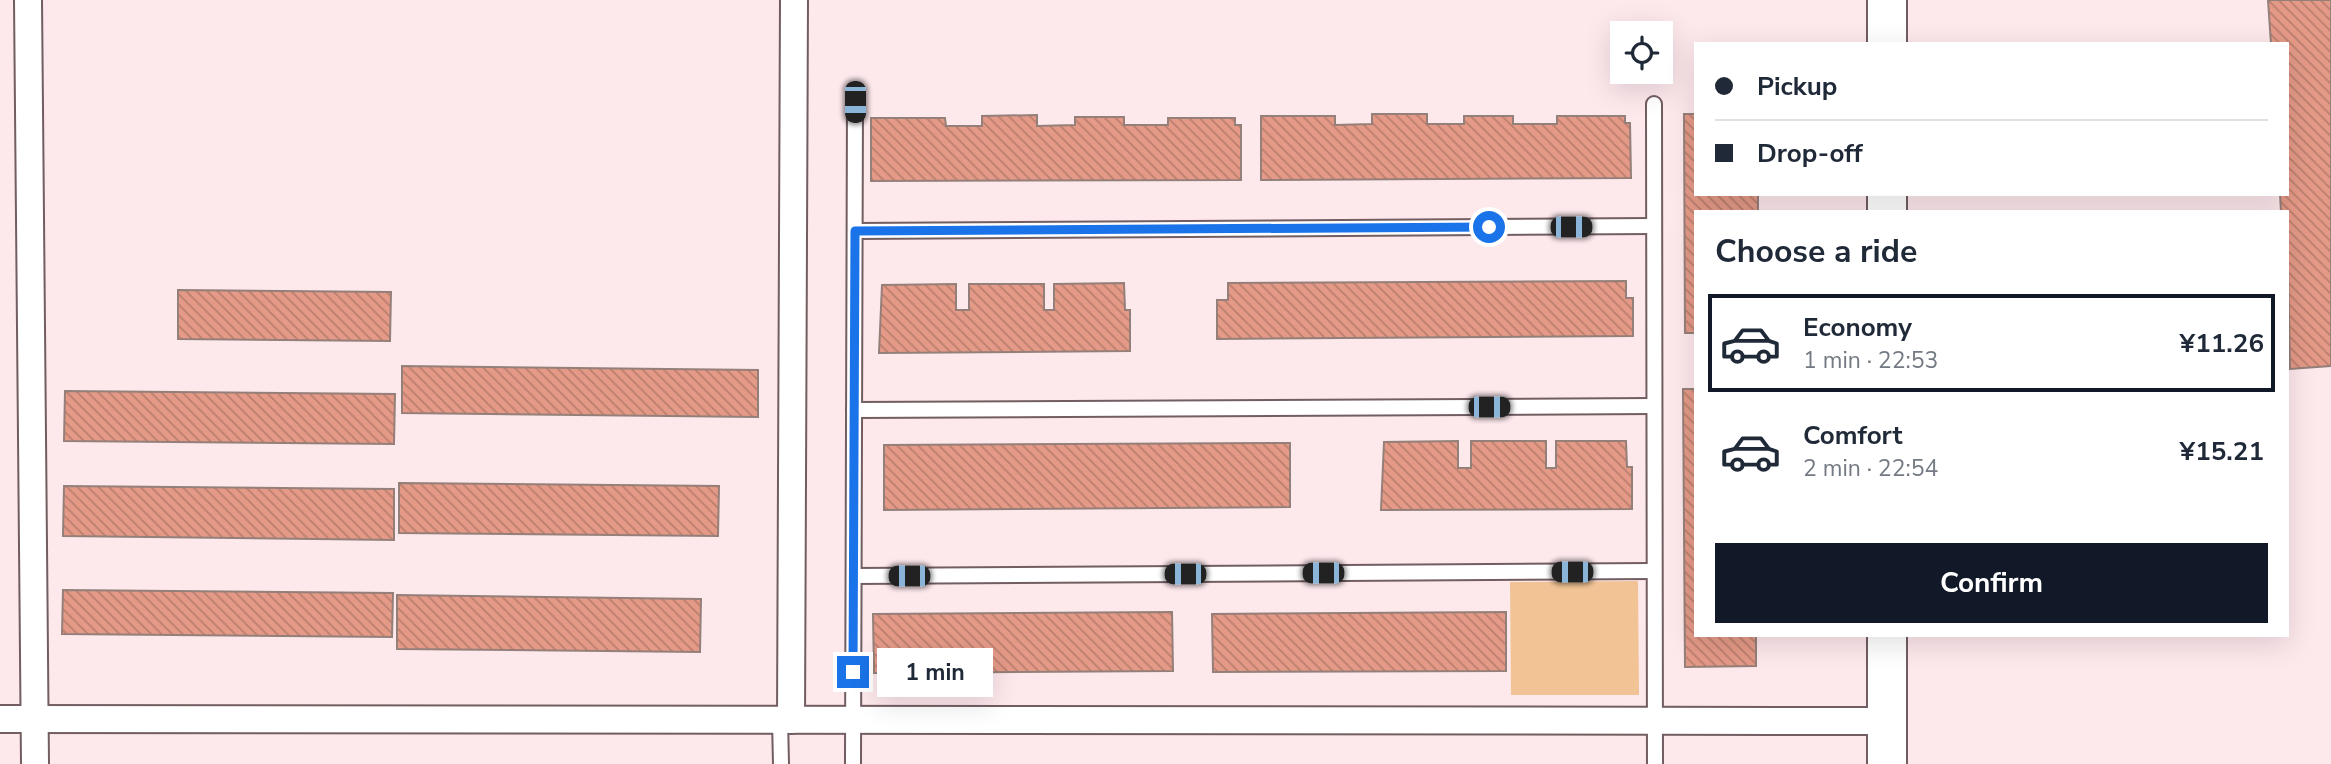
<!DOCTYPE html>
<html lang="en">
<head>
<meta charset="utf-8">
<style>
  body { margin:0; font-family:"Nunito Sans",sans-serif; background:#f6f6f7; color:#1f2937; height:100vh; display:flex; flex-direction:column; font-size:26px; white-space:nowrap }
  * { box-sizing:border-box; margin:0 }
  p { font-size:23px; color:#747a83 }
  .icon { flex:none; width:38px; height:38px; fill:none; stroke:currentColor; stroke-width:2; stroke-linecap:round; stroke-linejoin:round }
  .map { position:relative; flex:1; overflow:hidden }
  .panel { position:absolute; left:1694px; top:210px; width:595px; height:427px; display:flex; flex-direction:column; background:#fff; border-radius:0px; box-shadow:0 7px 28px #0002 }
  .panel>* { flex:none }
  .hud { position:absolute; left:1694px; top:42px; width:595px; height:154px; border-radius:0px; box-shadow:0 7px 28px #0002; display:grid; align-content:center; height:154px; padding:0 21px; background:#fff }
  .buttons { position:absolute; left:1610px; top:21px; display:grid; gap:14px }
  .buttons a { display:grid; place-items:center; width:63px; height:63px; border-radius:0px; background:#fff; box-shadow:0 7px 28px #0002; font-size:35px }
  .end { position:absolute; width:32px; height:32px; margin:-16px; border:9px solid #1a73e8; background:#fff; box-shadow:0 0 0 4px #fff }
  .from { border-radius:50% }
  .bubble { position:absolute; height:49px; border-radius:0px; background:#fff; box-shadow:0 7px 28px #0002; font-size:23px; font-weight:700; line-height:49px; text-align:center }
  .car { position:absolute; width:21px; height:42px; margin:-21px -10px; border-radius:9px; box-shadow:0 0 5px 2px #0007; background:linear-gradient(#222 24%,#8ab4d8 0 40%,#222 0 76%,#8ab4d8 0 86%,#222 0) }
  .hud b { display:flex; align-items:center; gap:24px; height:66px; font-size:26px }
  .hud b+b { border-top:2px solid #e0e1e3 }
  .hud i { width:18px; height:18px; background:#1f2937 }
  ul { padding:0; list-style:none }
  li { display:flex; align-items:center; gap:21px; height:98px; margin:0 14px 10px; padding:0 7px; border:4px solid transparent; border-radius:0px }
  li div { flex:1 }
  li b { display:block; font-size:26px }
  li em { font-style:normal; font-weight:700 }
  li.active { border-color:#111827 }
  li>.icon { width:63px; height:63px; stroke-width:1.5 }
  h2 { padding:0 21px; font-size:32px; line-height:84px }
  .cta { display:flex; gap:14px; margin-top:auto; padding:14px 21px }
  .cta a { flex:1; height:80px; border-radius:0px; background:#111827; color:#fff; font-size:28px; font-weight:700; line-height:80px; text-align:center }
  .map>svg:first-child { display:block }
  .grass { fill:#f1c395 }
  .building { fill:url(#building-back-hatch); stroke:#957f79; stroke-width:2 }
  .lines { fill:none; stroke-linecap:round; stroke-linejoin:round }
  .lane-casing { stroke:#725d61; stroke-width:18 }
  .street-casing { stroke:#725d61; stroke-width:30 }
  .secondary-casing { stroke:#725d61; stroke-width:42 }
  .lane { stroke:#fff; stroke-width:14 }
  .street { stroke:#fff; stroke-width:26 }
  .secondary { stroke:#fff; stroke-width:38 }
  .route { stroke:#1a73e8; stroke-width:9 }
</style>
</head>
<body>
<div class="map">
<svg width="2331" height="764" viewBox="0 0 2331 764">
  <defs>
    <pattern id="building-back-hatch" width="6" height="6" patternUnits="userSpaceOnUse" patternTransform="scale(1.75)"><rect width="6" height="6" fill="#e59a87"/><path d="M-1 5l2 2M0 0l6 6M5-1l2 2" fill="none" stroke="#ba7e6f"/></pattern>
  </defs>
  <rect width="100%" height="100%" fill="#fde8ec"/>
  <!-- grass -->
  <polygon class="grass" points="1638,581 1639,695 1511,695 1510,582"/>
  <!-- building -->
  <g class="building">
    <polygon points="2268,0 2331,0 2331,366 2290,369 2287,212 2281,212 2280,194 2287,194 2287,44 2271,44"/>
    <polygon points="1372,114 1427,114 1427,124 1464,124 1464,116 1513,116 1513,124 1557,124 1557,116 1625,116 1625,123 1630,123 1631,178 1261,180 1261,116 1335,116 1335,125 1372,124"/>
    <polygon points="1684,114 1696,114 1696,194 1758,194 1758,212 1696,212 1696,333 1685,333"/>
    <polygon points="1037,115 1037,126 1075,125 1075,117 1124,117 1124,125 1168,125 1168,118 1235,118 1235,125 1241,125 1241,180 871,181 871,118 945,118 946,126 982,126 982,116"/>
    <polygon points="1626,281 1626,298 1633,298 1633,336 1217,339 1217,300 1228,300 1228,283"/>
    <polygon points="1124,283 1125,310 1130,310 1130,351 879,353 882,285 956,284 956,310 969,310 969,284 1044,284 1044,310 1054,310 1054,284"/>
    <polygon points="178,290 391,292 390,341 178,339"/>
    <polygon points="402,366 758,370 758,417 402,413"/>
    <polygon points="1683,389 1696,389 1696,635 1756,635 1756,666 1685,667"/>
    <polygon points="65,391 395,394 394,444 64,441"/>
    <polygon points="1458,441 1458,468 1471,468 1471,441 1546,441 1546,468 1556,468 1556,441 1626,441 1627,467 1632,467 1632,509 1381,510 1384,442"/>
    <polygon points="1290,443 1290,507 884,510 884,445"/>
    <polygon points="399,483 719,486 718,536 399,533"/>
    <polygon points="64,486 394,489 394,540 63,536"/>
    <polygon points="63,590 393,593 392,637 62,634"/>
    <polygon points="397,595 701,599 700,652 397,649"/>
    <polygon points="1172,612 1173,671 874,673 873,614"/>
    <polygon points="1506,612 1506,671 1213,672 1212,614"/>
  </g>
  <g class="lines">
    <defs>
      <g id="lane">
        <polyline points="1654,104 1655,764"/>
        <polyline points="855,231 1654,226"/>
        <polyline points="854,410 1654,406"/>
        <polyline points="854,576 1654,571"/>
        <polyline points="780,720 781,764"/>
        <polyline points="853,764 855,101"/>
      </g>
      <g id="street">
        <polyline points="28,0 35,764"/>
        <polyline points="0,719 1887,721"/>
        <polyline points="791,720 794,0"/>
      </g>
      <g id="secondary">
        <polyline points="1887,0 1887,44"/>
        <polyline points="1887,194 1887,212"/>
        <polyline points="1887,635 1887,764"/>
      </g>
    </defs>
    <!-- lane casing -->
    <use href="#lane" class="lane-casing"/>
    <!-- street casing -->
    <use href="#street" class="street-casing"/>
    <!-- secondary casing -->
    <use href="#secondary" class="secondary-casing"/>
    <!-- lane -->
    <use href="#lane" class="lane"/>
    <!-- street -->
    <use href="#street" class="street"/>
    <!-- secondary -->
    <use href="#secondary" class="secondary"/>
  </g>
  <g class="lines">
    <!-- route -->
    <polyline class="route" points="853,672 855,231 1489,227"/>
  </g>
</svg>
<div class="buttons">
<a><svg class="icon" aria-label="locate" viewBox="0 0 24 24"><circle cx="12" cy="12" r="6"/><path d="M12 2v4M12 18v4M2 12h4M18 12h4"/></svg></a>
</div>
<i class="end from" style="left:1489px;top:227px"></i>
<i class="end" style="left:853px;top:672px"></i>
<div class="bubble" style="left:877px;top:648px;width:116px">1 min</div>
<i class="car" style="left:855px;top:102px;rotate:180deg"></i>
<i class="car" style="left:1571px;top:227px;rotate:90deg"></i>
<i class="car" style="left:1489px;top:407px;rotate:90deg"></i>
<i class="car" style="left:1572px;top:572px;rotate:270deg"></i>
<i class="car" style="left:1323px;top:573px;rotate:270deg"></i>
<i class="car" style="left:1185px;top:574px;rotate:270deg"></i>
<i class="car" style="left:909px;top:576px;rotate:270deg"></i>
<div class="hud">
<b><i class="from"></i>Pickup</b>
<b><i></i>Drop-off</b>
</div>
<section class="panel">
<h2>Choose a ride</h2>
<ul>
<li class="active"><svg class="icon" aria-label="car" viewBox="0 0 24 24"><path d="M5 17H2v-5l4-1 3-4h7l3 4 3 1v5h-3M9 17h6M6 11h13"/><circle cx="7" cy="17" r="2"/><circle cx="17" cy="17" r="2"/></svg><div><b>Economy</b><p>1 min · 22:53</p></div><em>¥11.26</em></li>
<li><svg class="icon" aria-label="car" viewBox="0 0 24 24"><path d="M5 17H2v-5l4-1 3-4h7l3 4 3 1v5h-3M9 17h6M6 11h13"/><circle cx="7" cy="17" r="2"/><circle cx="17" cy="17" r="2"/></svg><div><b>Comfort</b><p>2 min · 22:54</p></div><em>¥15.21</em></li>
</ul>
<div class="cta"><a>Confirm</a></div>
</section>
</div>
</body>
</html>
